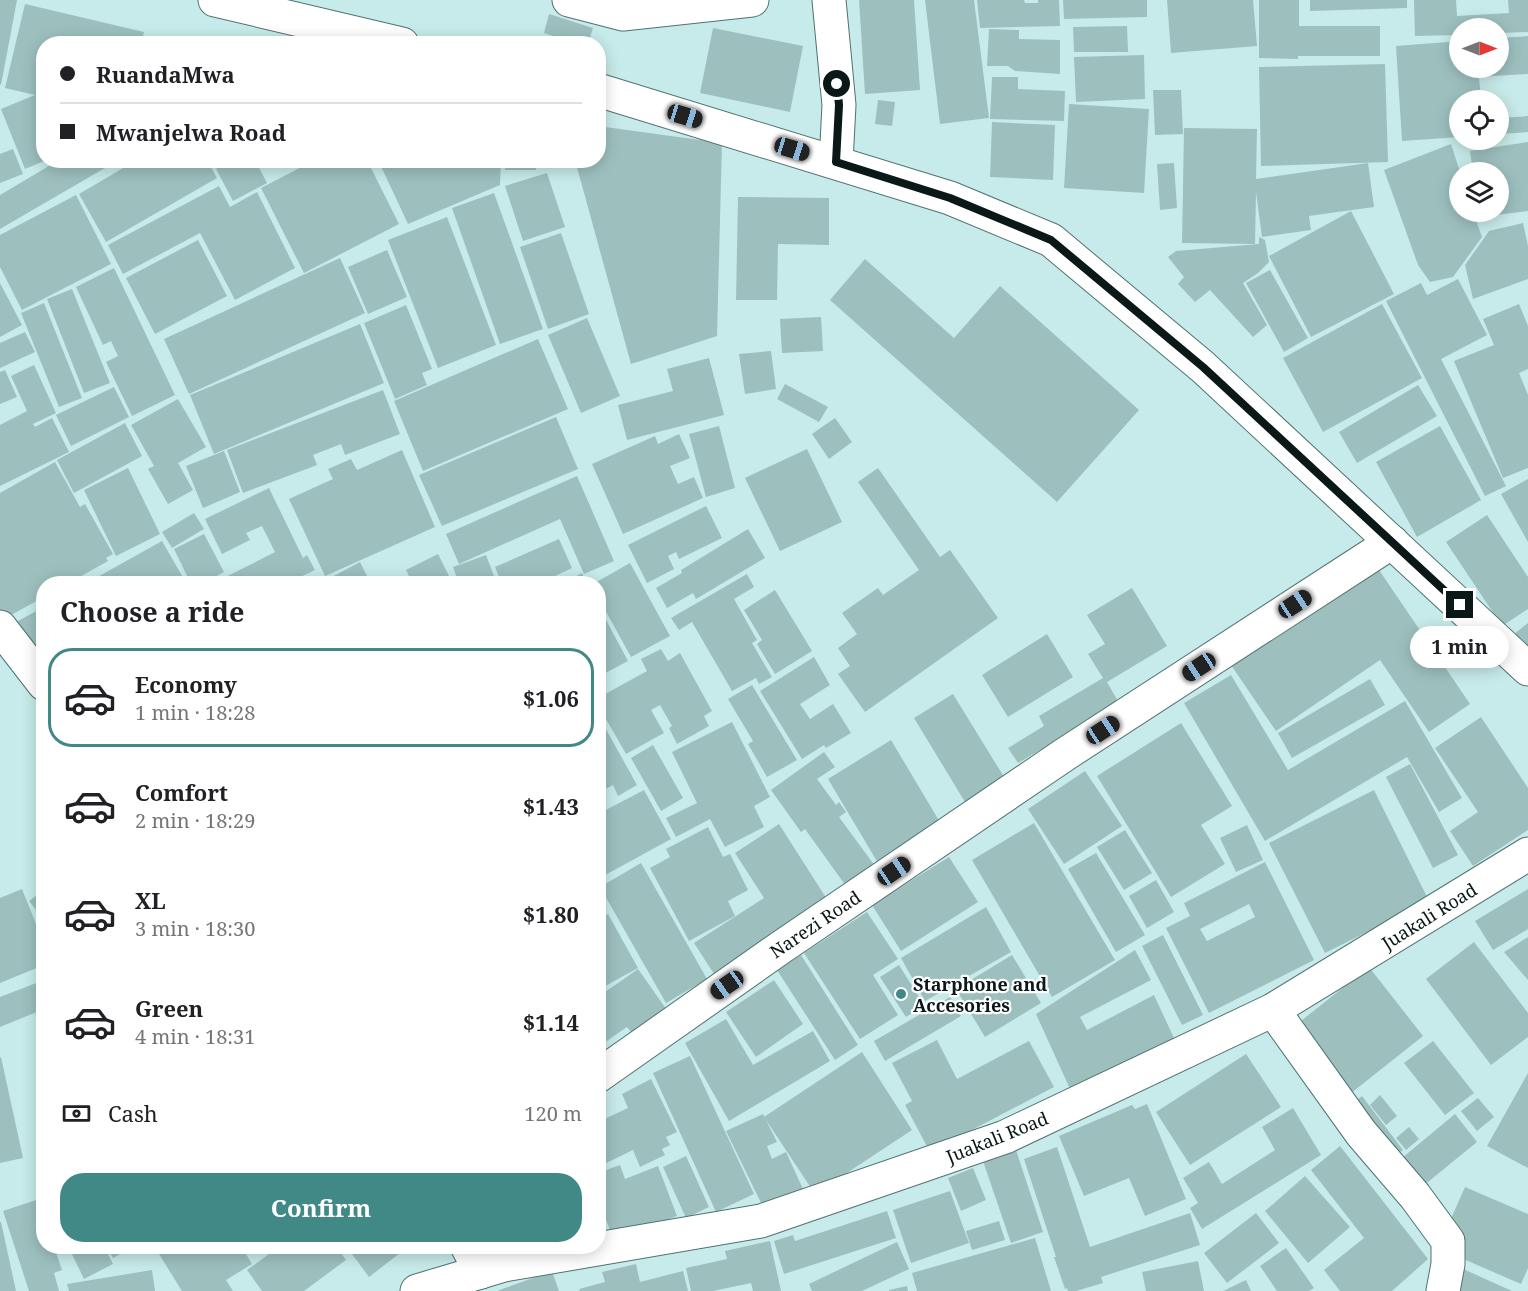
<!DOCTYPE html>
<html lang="en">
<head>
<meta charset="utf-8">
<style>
  body { margin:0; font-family:"Noto Serif",serif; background:#f2f2f2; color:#202124; height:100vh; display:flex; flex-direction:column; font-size:22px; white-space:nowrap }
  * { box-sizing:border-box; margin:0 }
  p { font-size:20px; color:#757577 }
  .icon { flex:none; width:33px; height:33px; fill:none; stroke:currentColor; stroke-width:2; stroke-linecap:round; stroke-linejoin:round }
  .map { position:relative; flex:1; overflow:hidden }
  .side { position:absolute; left:36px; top:576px; width:570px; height:678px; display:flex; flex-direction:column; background:#fff; border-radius:24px; box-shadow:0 3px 15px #0003 }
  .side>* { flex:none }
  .guide { position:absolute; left:36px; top:36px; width:570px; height:132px; border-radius:24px; box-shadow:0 3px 15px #0003; display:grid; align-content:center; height:132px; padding:0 24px; background:#fff }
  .needle { width:39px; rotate:90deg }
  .controls { position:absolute; left:1449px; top:18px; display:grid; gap:12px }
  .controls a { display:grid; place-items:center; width:60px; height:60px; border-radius:50%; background:#fff; box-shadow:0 3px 15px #0003; font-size:30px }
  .end { position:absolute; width:27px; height:27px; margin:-14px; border:8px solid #0b1818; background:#fff; box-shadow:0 0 0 3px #fff }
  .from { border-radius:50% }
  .bubble { position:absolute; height:42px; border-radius:21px; background:#fff; box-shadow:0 3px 15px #0003; font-size:20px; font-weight:700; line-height:42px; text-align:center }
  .car { position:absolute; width:18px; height:36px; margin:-18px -9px; border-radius:8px; box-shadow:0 0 4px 2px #0007; background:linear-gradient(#222 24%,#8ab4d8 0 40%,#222 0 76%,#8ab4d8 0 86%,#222 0) }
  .guide b { display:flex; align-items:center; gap:21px; height:57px; font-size:22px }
  .guide b+b { border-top:2px solid #e0e0e0 }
  .guide i { width:15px; height:15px; background:#202124 }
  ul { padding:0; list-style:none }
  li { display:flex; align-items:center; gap:18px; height:99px; margin:0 12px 9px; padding:0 12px; border:3px solid transparent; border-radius:24px }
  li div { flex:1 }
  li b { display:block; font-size:22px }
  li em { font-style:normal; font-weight:700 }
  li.on { border-color:#418987 }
  li>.icon { width:54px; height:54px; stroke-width:1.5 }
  h2 { padding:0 24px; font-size:27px; line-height:72px }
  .pay { display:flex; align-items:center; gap:15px; height:66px; padding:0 24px; font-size:22px }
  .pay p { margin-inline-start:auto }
  .primary-button { display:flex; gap:12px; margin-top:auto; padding:12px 24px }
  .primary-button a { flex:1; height:69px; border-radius:24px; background:#418987; color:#fff; font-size:24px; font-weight:700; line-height:69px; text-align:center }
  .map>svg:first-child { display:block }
  .building { fill:#9dc0bf; fill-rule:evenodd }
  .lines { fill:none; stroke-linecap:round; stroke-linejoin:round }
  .minor-casing { stroke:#517271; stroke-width:35 }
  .minor { stroke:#fff; stroke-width:33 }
  .route { stroke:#0b1818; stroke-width:8 }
  .poi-dot { fill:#418987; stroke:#fff; stroke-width:2 }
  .labels { text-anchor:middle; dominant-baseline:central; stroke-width:4.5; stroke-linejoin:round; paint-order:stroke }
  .street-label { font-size:18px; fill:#0b1818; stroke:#fff }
  .poi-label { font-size:18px; font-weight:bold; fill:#0b1818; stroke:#fff; text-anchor:start }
</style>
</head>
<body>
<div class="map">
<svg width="1528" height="1291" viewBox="0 0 1528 1291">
  <rect width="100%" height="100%" fill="#c7ebea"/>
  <!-- building -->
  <g class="building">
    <polygon points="0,0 17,0 1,85 0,84"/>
    <polygon points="859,0 914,0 920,90 865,94"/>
    <polygon points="925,0 974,0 989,118 940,124"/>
    <polygon points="977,0 1024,0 1025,3 1038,3 1038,0 1059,0 1060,26 980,28"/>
    <polygon points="1063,0 1147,0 1147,17 1064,19"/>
    <polygon points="1167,0 1253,0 1257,46 1171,53"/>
    <polygon points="1259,0 1299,0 1299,26 1380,26 1380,56 1298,56 1298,59 1259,58"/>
    <polygon points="1310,0 1407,0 1407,8 1310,11"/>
    <polygon points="1414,0 1456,0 1457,16 1509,13 1508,0 1528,0 1528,32 1498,33 1498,28 1460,28 1460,35 1415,36"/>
    <polygon points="25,4 144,32 141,44 44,44 44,97 36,95 44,114 44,161 25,169 1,109 35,95 5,88"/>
    <polygon points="549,14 593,28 588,44 578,44 544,33"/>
    <polygon points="1127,26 1128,52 1074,52 1073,27"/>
    <polygon points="713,28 803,46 790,112 700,93"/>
    <polygon points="989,29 1019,30 1019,39 1060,40 1060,74 1015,71 1008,66 987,66"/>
    <polygon points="149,36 189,42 189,44 148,44"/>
    <polygon points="1528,36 1528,74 1479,77 1481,100 1460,100 1460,137 1402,141 1396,46 1460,41 1460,68 1498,68 1498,38"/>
    <polygon points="1144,55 1145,99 1076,102 1074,57"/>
    <polygon points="1385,64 1388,162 1261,166 1259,67"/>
    <polygon points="992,77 1018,77 1018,89 1065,91 1064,121 990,119"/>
    <polygon points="1153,90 1181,90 1183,134 1155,135"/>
    <polygon points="878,100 895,102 892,126 875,124"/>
    <polygon points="1069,104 1149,109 1144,193 1064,188"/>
    <polygon points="1528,116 1528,132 1498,134 1498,118"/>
    <polygon points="992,122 1055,125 1053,180 990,177"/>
    <polygon points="598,126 722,143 717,336 631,364 575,160 598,160"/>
    <polygon points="1184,128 1257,129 1256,179 1368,163 1374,207 1309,216 1311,230 1262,237 1256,192 1255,244 1182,243"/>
    <polygon points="1528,142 1528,211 1480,217 1479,212 1498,212 1498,172 1473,172 1470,151"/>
    <polygon points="1451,144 1460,172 1460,212 1473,212 1482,237 1453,277 1430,282 1418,265 1384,170"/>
    <polygon points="13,149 23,174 0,183 0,154"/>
    <polygon points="59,160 107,160 110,165 0,229 0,195"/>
    <polygon points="137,160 207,160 217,178 106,242 79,194"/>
    <polygon points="212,160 228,160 216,167"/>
    <polygon points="231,160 255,160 267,183 233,201 216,169"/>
    <polygon points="263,160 282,160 267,167"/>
    <polygon points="315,160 367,160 399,224 304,273 261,188"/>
    <polygon points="378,160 501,160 500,185 408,224"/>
    <rect x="505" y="160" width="31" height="10"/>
    <polygon points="1174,163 1177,208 1160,210 1157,164"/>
    <polygon points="547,173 565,227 523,241 505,186"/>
    <polygon points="219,186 230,207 257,192 295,268 235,300 200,233 123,274 108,245"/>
    <polygon points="494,193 543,329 500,344 452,208"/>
    <polygon points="76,195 111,264 22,310 0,267 0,235"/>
    <polygon points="738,197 829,198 829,245 778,244 777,300 736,300"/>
    <polygon points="1351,211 1394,294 1311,337 1269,256"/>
    <polygon points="447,217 496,345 438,368 388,240"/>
    <polygon points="1523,223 1528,246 1528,279 1473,299 1465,265 1489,231"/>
    <polygon points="561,233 589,314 548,329 520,247"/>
    <polygon points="1259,237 1265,240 1269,262 1258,273 1243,283 1267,325 1253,337 1210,290 1195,302 1178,284 1184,277 1168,257 1176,251 1259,244"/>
    <polygon points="198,240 227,296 155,334 126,278"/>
    <polygon points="387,250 407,297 368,314 348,267"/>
    <polygon points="340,258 365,313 189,394 164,339"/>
    <polygon points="865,259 954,338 1000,286 1139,410 1057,502 830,300"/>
    <polygon points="114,268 175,395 132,416 106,362 118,356 111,341 103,345 76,287"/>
    <polygon points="1270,270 1308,338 1284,352 1246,283"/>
    <polygon points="1458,279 1487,335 1441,359 1506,486 1485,496 1386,301 1421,283 1427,295"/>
    <polygon points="0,283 22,325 0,337"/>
    <polygon points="72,289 110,383 84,393 47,299"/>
    <polygon points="44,303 82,398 59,407 21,313"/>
    <polygon points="1382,304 1422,378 1323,432 1283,358"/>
    <polygon points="1519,304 1528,326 1528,369 1519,373 1528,395 1528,468 1503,478 1454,361 1494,345 1483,319"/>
    <polygon points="406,305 432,369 422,373 427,385 395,399 364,323"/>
    <polygon points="821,317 823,351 782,353 780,319"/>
    <polygon points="587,318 620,396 581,413 548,335"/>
    <polygon points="360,324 384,383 214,454 190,395"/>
    <polygon points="25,332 35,352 0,368 0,343"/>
    <polygon points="538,339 568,409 423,471 394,401"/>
    <polygon points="771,351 776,389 745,394 739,354"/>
    <polygon points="709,358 724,415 627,440 618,405 673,391 667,369"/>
    <polygon points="34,365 56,413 33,424 35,427 52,418 69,452 0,486 0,425 27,411 11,376"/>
    <polygon points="5,370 17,397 0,404 0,372"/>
    <polygon points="785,384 828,407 819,422 777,399"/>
    <polygon points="1418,385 1437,416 1357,463 1339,432"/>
    <polygon points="114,387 129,417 71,446 56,415"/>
    <polygon points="383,390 400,434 345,455 341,444 313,455 317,465 243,493 227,450"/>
    <polygon points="178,399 206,447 178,463 193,490 168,504 148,469 154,466 131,425"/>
    <polygon points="556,417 578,469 442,526 419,475"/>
    <polygon points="835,418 852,442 829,459 812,434"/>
    <polygon points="125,423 142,456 74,493 57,460"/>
    <polygon points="719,426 735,488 706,497 689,434"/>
    <polygon points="1440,426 1481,500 1417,537 1376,462"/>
    <polygon points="679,434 690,458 670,466 678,484 694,477 703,498 623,534 592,464 655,436 658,444"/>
    <polygon points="807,449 842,522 780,551 745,478"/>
    <polygon points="402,450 435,527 325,576 289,499 333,479 328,469 351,459 357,470"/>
    <polygon points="224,451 240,492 203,508 186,466"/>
    <polygon points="55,462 80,507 85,504 113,554 106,558 108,561 67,584 44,584 44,597 0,621 0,493"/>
    <polygon points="128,468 160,534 116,556 84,490"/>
    <polygon points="878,468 940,557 950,550 998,618 865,712 838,674 850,666 838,648 857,634 842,613 878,588 883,595 919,570 858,482"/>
    <polygon points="577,476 614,561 584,574 560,519 459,564 446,534"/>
    <polygon points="1528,479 1528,542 1501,494"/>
    <polygon points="269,488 303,558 307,555 315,570 292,581 294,584 212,584 275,552 262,526 246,533 250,540 222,554 205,519"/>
    <polygon points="706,506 722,538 679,559 676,552 668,556 674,569 647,583 628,545"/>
    <polygon points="194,513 204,529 172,548 162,532"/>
    <polygon points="1487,515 1528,577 1528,609 1502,626 1446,542"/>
    <polygon points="748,529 765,558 696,599 693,593 667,608 656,588 682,573 681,570"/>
    <polygon points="204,534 224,572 202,584 191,584 174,549"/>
    <polygon points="559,539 572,568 538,584 502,584 495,567"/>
    <polygon points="162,541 185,581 180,584 85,584"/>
    <polygon points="438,554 453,584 413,584 406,570"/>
    <polygon points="486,555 497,584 459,584 453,567"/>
    <polygon points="360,562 371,584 333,584 330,578"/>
    <polygon points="630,563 670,636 631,657 598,597 598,584 593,584"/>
    <polygon points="1377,567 1470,704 1429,732 1380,660 1276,731 1231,665"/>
    <polygon points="582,573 587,584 562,584"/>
    <polygon points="747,574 754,587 734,599 757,640 752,643 772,677 759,684 756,678 732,691 692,622 679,630 671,618"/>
    <polygon points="323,578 326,584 313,584"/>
    <polygon points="1132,588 1167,646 1107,682 1119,703 1018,763 1008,748 1044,726 1039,716 1103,678 1088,654 1105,644 1087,615"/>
    <polygon points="775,590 812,651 775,674 757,644 762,640 744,610"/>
    <polygon points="598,605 628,661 598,677"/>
    <polygon points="44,607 44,672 16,622"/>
    <polygon points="1528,623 1528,649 1513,635"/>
    <polygon points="1047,634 1073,677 1008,717 982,675"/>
    <polygon points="661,649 668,661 680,653 712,711 704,716 709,726 677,744 669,728 672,726 660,705 651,710 664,733 626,754 598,705 598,698 647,671 641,659"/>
    <polygon points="814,657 830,685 800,704 810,719 833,704 851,733 826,748 824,745 802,759 760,691"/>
    <polygon points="1231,675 1288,770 1405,701 1462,798 1439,812 1407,757 1265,841 1184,703"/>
    <polygon points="1370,679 1385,705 1292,758 1278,733"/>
    <polygon points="752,685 797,760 767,777 748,744 753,741 728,699"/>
    <polygon points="953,694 1004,777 965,802 914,718"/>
    <polygon points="598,715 637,785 618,796 613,785 598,793"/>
    <polygon points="1481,717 1528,788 1528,830 1473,866 1450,831 1478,812 1435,748"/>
    <polygon points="732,722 770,797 754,806 764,827 725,847 710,819 676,837 666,818 697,803 672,752"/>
    <polygon points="1181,723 1232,806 1201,825 1225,864 1171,897 1097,776"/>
    <polygon points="891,740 944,829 881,868 828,779"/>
    <polygon points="653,745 683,798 661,811 631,758"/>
    <polygon points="824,752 835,767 817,779 836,805 839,802 846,812 839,817 875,866 846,886 805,829 801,832 771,790"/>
    <polygon points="1410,764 1458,855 1433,868 1386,777"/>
    <polygon points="1085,771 1122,826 1064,864 1028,809"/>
    <polygon points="644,790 671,839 598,879 598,805 602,812"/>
    <polygon points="1374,790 1429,901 1325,953 1269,843"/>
    <polygon points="1034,823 1115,960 1052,997 972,860"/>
    <polygon points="779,824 830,904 716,977 694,943 764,898 735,853"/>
    <polygon points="1247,825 1263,860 1236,872 1220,838"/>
    <polygon points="708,827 723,857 730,854 748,890 728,901 735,916 689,941 650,868 670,857 666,849"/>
    <polygon points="1125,830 1152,873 1124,890 1097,847"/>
    <polygon points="1096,853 1145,935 1116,952 1068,869"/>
    <polygon points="949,857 978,902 901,951 872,905"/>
    <path d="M1265,862l49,98 -105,53 -43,-85 24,-12 -6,-13zM1249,904l6,13 -48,24 -7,-12z"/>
    <polygon points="641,863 707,979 666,1003 600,887"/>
    <polygon points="1156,880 1174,912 1147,928 1129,896"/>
    <polygon points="22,889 44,944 44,965 0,983 0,898"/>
    <polygon points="1528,889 1528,929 1493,950 1475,921"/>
    <polygon points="44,890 44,920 29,901"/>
    <polygon points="986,907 1011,952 925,1001 901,958"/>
    <polygon points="867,912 898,959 873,975 898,1015 860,1039 804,953"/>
    <polygon points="608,914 638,968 598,990 598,920"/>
    <polygon points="1163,935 1203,1015 1182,1025 1142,946"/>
    <polygon points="1528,937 1528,980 1504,952"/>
    <polygon points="1474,942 1528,1013 1528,1037 1491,1065 1426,979"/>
    <polygon points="1135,950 1151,980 1080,1017 1087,1030 1154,995 1174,1038 1071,1091 1036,1014"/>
    <polygon points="801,955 858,1045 835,1060 777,970"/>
    <polygon points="1012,955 1041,1003 985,1037 956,989"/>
    <polygon points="899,965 924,1005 906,1017 880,977"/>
    <polygon points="1369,967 1423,1036 1331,1109 1277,1040"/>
    <polygon points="638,969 669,1013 635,1037 627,1027 598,1047 598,997"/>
    <polygon points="44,980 44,1009 0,1027 0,997"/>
    <polygon points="774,980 803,1024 756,1057 726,1012"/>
    <polygon points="950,997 961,1016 885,1061 874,1041"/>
    <polygon points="726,1019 753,1065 813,1031 830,1061 729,1121 685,1043"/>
    <polygon points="937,1040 957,1079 1029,1041 1054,1087 930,1152 905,1105 912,1101 892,1063"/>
    <polygon points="1433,1041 1474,1093 1445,1115 1404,1063"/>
    <polygon points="862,1052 912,1130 815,1194 764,1117"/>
    <polygon points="1246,1054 1281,1107 1190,1165 1156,1112"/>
    <polygon points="690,1056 754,1194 716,1212 653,1073"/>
    <polygon points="1,1057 23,1158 0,1163 0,1058"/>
    <polygon points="1528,1073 1528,1168 1487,1146"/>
    <polygon points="651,1079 677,1132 666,1137 670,1145 662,1149 665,1155 640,1167 633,1150 598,1167 598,1122 628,1108 622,1094"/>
    <polygon points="1380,1095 1397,1116 1386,1125 1370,1105"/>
    <polygon points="1362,1096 1403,1150 1376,1171 1335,1117"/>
    <polygon points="1478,1098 1494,1117 1477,1131 1461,1111"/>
    <polygon points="1147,1104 1186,1199 1145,1216 1129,1178 1084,1196 1059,1136 1132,1105 1135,1109"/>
    <polygon points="1293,1108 1321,1155 1202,1229 1190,1208 1198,1203 1183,1178 1209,1162 1222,1184 1275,1150 1262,1127"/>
    <polygon points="763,1114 777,1142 767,1146 772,1159 786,1152 803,1189 764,1209 726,1131"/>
    <polygon points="1455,1114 1477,1142 1412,1195 1390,1168"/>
    <polygon points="1409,1127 1419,1139 1406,1150 1396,1138"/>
    <polygon points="1340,1146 1428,1259 1392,1291 1340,1291 1324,1270 1364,1238 1311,1170"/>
    <polygon points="1057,1147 1090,1247 1190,1213 1200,1245 1101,1277 1103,1283 1076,1291 1068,1291 1067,1288 1065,1289 1054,1257 1056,1257 1024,1159"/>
    <polygon points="1016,1150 1043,1232 1011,1243 983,1161"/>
    <polygon points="686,1156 709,1207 686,1218 663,1167"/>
    <polygon points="620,1165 625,1179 658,1166 677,1216 614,1240 598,1199 598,1173"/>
    <polygon points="973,1168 986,1200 961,1211 948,1178"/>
    <polygon points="1305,1176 1350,1227 1308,1263 1265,1211"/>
    <polygon points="1465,1187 1528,1214 1528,1268 1521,1284 1438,1248"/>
    <polygon points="950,1191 969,1243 911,1263 893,1210"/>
    <polygon points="39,1199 44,1212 44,1246 54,1246 62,1270 54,1273 59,1291 29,1291 3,1211"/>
    <polygon points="887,1211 896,1238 784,1274 774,1241 793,1235 795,1241"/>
    <polygon points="1256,1213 1279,1243 1227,1283 1204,1253"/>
    <polygon points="999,1221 1005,1240 972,1250 966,1231"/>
    <polygon points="0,1222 1,1222 16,1291 0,1291"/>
    <polygon points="1035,1238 1051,1291 917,1291 912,1273"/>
    <polygon points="770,1241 781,1291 753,1291 751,1283 713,1291 691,1291 686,1268 727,1259 725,1251"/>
    <polygon points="897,1242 909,1269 862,1291 812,1291 809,1284"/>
    <polygon points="68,1246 104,1246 113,1264 84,1279"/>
    <polygon points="106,1246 135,1246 113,1258"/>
    <polygon points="154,1246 241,1246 252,1264 226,1280 233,1291 182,1291"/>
    <polygon points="280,1246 336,1246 346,1260 304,1291 262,1291 247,1270"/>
    <polygon points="346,1246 409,1246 369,1277"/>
    <polygon points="1286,1248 1314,1288 1309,1291 1277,1291 1260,1266"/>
    <polygon points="1198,1261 1204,1291 1146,1291 1142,1272"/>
    <polygon points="636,1264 640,1282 683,1271 688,1291 580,1291 579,1289 605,1282 602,1272"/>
    <polygon points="1461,1268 1512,1291 1451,1291"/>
    <polygon points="152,1270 155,1291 69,1291 67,1284"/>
    <polygon points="552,1271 559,1291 497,1291"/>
    <polygon points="1246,1280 1251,1291 1223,1291"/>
    <polygon points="907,1286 908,1291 889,1291 889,1290"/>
  </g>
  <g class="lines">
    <defs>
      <g id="minor">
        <polyline points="215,0 402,44"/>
        <polyline points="569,0 623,14 752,0"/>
        <polyline points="829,0 839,105 836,162"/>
        <polyline points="598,90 950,198 1051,240 1203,367 1528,669"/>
        <polyline points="0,627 44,684"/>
        <polyline points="1273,1010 1361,1133 1415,1196 1448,1241 1448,1264 1443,1291"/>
        <polyline points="598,1076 780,948 1064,755 1392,542"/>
        <polyline points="467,1246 481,1272"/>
        <polyline points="417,1291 504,1265 761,1221 1005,1137 1273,1010 1528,854"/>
      </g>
    </defs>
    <!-- minor casing -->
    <use href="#minor" class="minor-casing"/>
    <!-- minor -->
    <use href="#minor" class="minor"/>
  </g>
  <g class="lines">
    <!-- route -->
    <polyline class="route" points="837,84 839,105 836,162 950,198 1051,240 1203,367 1460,605"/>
  </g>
  <!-- markers -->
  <circle class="poi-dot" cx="901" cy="994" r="6"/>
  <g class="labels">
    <!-- street labels -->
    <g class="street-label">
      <text transform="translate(1429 916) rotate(-32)">Juakali Road</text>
      <text transform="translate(815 924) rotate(-34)">Narezi Road</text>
      <text transform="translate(997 1137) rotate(-22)">Juakali Road</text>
    </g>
    <!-- poi labels -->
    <g class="poi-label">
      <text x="913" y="984">Starphone and<tspan x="913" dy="21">Accesories</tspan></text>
    </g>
  </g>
</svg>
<div class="controls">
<a><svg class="needle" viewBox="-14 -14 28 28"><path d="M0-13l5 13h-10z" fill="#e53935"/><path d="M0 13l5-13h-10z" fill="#757577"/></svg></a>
<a><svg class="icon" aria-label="locate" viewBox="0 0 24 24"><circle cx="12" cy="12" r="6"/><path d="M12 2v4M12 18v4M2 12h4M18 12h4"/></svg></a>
<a><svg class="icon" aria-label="layers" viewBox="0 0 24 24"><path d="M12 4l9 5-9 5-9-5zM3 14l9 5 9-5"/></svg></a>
</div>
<i class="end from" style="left:837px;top:84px"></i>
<i class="end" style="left:1460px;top:605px"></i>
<div class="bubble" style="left:1410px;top:626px;width:99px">1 min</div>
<i class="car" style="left:685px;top:116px;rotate:107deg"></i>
<i class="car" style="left:792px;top:149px;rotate:107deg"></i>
<i class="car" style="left:1295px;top:604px;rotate:57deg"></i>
<i class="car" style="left:1199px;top:667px;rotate:237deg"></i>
<i class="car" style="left:1103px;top:730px;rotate:57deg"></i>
<i class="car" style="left:894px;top:871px;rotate:56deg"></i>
<i class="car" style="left:727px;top:985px;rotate:235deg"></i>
<div class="guide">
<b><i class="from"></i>RuandaMwa</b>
<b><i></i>Mwanjelwa Road</b>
</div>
<section class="side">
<h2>Choose a ride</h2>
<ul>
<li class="on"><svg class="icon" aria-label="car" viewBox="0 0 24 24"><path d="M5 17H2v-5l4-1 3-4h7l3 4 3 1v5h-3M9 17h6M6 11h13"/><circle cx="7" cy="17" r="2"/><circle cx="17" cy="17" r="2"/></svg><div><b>Economy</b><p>1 min · 18:28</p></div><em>$1.06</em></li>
<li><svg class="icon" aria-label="car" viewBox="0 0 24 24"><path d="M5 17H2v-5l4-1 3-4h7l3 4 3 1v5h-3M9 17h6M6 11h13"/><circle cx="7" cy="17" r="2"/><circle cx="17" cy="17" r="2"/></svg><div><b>Comfort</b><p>2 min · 18:29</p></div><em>$1.43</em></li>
<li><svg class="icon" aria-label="car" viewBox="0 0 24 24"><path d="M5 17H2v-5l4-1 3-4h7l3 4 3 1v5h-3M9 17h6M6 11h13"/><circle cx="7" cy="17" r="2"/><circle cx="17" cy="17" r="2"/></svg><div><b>XL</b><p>3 min · 18:30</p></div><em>$1.80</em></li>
<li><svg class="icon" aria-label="car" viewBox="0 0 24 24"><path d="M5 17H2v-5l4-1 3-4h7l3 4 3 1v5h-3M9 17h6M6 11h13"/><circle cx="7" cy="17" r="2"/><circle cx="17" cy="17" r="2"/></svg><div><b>Green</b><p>4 min · 18:31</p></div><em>$1.14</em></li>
</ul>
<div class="pay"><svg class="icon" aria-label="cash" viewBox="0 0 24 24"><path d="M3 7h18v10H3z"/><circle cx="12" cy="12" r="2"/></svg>Cash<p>120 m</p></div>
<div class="primary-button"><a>Confirm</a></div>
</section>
</div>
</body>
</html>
